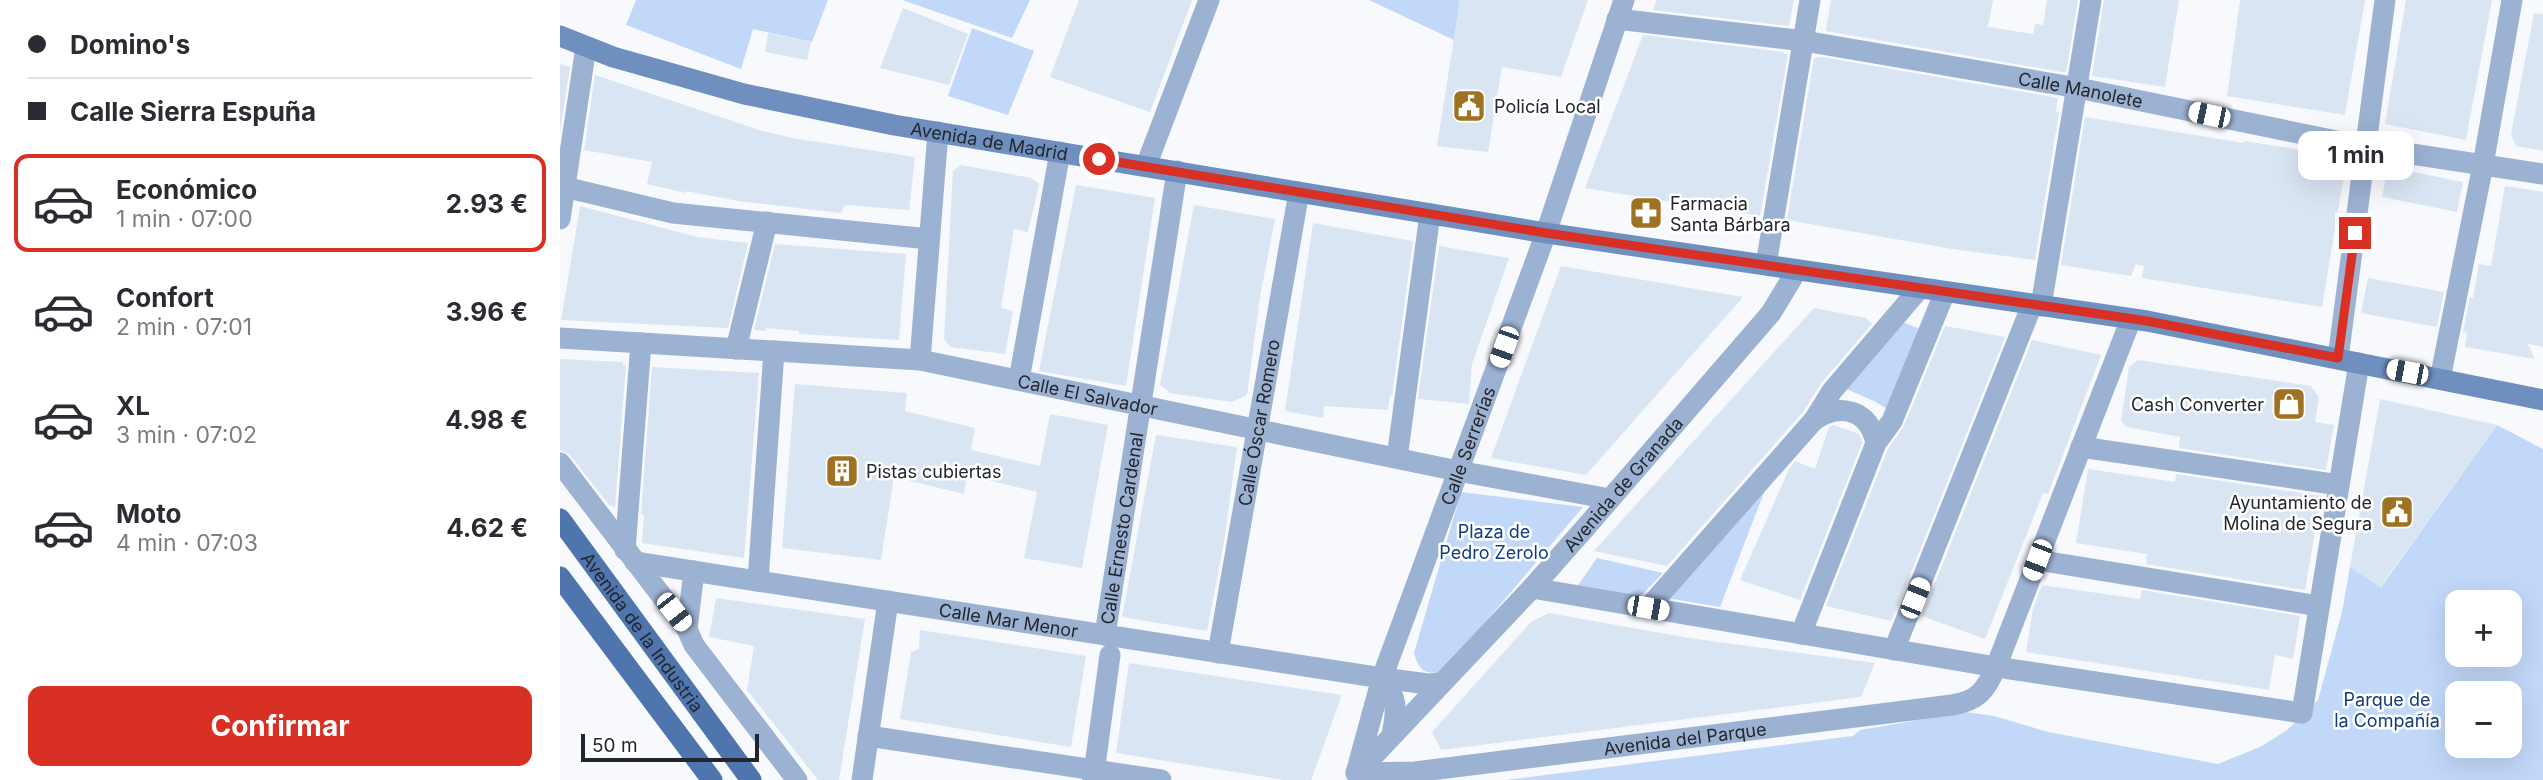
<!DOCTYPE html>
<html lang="es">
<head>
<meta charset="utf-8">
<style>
  body { margin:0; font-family:Inter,sans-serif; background:#f2f2f3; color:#2b2b33; height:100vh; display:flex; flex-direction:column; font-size:26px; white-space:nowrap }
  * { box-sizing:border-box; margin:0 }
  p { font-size:23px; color:#7c7c81 }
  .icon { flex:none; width:38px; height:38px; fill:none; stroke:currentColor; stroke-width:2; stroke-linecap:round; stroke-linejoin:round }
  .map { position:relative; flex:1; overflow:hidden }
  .drawer { display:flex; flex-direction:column; background:#fff; width:560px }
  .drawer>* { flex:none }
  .guide { display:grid; align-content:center; height:154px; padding:0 28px; background:#fff }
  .buttons { position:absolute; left:1885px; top:590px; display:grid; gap:14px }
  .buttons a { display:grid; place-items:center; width:77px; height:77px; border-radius:14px; background:#fff; box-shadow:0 7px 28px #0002; font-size:35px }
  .scale { position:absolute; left:21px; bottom:18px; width:178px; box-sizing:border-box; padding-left:7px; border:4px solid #23272d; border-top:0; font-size:19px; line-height:24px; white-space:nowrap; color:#23272d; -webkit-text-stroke:5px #fff; paint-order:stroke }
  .end { position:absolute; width:32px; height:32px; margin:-16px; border:9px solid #d93025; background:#fff; box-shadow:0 0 0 4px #fff }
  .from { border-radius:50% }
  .bubble { position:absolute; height:49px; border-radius:14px; background:#fff; box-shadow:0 7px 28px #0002; font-size:23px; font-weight:700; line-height:49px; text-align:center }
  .car { position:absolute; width:21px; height:42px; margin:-21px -10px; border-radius:9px; box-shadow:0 0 5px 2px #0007; background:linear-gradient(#fff 24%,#345 0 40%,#fff 0 76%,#345 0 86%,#fff 0) }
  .guide b { display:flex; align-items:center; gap:24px; height:66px; font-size:26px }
  .guide b+b { border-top:2px solid #e1e1e2 }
  .guide i { width:18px; height:18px; background:#2b2b33 }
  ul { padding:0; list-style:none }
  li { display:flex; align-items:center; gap:21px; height:98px; margin:0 14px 10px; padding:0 14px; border:4px solid transparent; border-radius:14px }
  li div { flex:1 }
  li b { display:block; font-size:26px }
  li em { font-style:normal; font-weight:700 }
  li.selected { border-color:#d93025 }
  li>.icon { width:63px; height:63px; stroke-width:1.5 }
  .primary-button { display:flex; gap:14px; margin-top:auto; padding:14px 28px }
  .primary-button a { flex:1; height:80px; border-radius:14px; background:#d93025; color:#fff; font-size:28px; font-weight:700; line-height:80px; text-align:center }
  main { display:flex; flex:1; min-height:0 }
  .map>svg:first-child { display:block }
  .green { fill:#c1d8f9; fill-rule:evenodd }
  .building { fill:#dae5f4 }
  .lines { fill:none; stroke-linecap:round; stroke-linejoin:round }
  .street { stroke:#9cb2d3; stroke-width:21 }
  .secondary { stroke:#6f8fbe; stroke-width:21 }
  .primary { stroke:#4f75af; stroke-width:21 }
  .route { stroke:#d93025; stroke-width:9 }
  .labels { text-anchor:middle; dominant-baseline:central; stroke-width:5; stroke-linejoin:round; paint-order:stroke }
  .street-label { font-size:18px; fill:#23272d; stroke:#fff }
  .poi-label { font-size:18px; fill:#23272d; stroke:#fff; text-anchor:start }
  .park-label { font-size:18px; fill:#113d7d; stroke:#fff }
</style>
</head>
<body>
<main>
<section class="drawer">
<div class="guide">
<b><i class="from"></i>Domino's</b>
<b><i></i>Calle Sierra Espuña</b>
</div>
<ul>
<li class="selected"><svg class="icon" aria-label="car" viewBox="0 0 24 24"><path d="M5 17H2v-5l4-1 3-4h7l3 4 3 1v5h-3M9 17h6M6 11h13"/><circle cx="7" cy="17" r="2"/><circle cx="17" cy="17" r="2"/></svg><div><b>Económico</b><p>1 min · 07:00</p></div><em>2.93 €</em></li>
<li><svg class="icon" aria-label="car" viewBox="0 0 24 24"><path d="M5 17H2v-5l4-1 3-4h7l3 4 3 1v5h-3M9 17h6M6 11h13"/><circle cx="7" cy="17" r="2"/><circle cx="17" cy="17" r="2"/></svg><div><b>Confort</b><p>2 min · 07:01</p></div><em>3.96 €</em></li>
<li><svg class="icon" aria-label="car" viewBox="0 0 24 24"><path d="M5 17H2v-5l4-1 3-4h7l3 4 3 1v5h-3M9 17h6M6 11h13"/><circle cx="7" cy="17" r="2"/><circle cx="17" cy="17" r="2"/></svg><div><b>XL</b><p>3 min · 07:02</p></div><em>4.98 €</em></li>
<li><svg class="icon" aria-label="car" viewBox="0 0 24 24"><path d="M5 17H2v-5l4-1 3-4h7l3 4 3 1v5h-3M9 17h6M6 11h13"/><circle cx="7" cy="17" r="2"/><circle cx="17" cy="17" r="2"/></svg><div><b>Moto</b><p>4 min · 07:03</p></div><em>4.62 €</em></li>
</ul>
<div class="primary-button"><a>Confirmar</a></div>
</section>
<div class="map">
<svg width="1983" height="780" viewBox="0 0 1983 780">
  <rect width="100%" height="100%" fill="#f7f9fc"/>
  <!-- green -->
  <g class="green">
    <polygon points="76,0 268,0 252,42 193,29 181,69 66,25"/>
    <polygon points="342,0 470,0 452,38"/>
    <polygon points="809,0 900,0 894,40"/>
    <polygon points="412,28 474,51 448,115 388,96"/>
    <polygon points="1338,320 1364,331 1329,410 1316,402 1282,387"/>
    <path d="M1937,425l46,24v331h-1037l347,-44 7,-6 106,-18 28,4 54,16 170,32 44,-18 25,-16 31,-30 24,-88 8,-45 31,20zM1897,602h53v52h-53zM1897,693h53v53h-53z"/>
    <polygon points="1208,482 1160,607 1107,598"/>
    <path d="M901,492l122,15 -140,165c-19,3 -24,-2 -29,-19z"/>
    <polygon points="1037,558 1103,573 1077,600 1016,588"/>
  </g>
  <!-- building -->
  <g class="building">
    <polygon points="519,0 632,0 590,112 490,77"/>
    <polygon points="900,0 1028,0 1001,77 942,67 928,152 877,146"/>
    <polygon points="1097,0 1234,0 1229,26 1093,10"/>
    <polygon points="1271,0 1433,0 1428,27 1473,34 1475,24 1483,25 1487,0 1518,0 1506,72 1502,72 1266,31"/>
    <polygon points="1544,0 1619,0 1605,87 1532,76"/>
    <polygon points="1680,0 1805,0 1785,115 1667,96"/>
    <polygon points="1846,0 1932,0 1906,140 1825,124"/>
    <polygon points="343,8 408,34 389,85 320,68"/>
    <polygon points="1974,13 1983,14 1983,151 1956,146 1951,134"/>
    <polygon points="208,33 251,42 247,60 205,52"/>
    <polygon points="1083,35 1224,52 1224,54 1228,54 1200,216 1025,188"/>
    <polygon points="1262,57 1498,98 1496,112 1499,112 1475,260 1392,249 1227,220 1254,58"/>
    <polygon points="0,64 10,67 0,131"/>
    <polygon points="35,75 199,130 232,138 355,157 349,210 285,205 281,213 178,201 126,191 126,193 87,184 92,162 24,150"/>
    <polygon points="1525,117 1684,143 1684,141 1787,157 1762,307 1582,278 1584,266 1576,264 1571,276 1501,265"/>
    <polygon points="401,165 471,178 479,184 468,232 454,229 441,308 453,311 445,354 390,347 384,339 393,171"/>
    <polygon points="1828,167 1903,182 1897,212 1822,197"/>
    <polygon points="516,185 595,198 566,386 479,371"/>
    <polygon points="1945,186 1983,192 1983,347 1968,344 1975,359 1905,347 1907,333 1903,332 1910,297 1913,298 1919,264 1931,266"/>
    <polygon points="634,205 715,219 700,297 687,395 672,402 610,393 600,385"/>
    <polygon points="20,206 137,237 188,243 168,328 1,320"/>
    <polygon points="753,223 853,241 832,396 830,396 828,410 764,406 763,418 725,411"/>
    <polygon points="215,244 346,254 339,340 239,334 239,331 206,328 206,331 194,330"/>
    <polygon points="879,246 949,258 912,364 909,404 858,399"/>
    <polygon points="1001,266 1183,297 1026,475 931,458"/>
    <polygon points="1808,278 1884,292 1877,327 1801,313"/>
    <polygon points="1254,308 1306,318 1312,324 1262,382 1243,412 1107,566 1034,551"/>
    <polygon points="1385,326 1445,337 1337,607 1331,621 1266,606 1328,449 1344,426"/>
    <polygon points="1472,340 1541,355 1488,494 1483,493 1425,639 1362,616"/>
    <polygon points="0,359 63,362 63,365 66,365 55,507 49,505 10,455 0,450"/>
    <polygon points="1578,360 1751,386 1759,397 1755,422 1774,425 1766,470 1619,448 1620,437 1566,427 1561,421 1569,367"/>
    <polygon points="92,367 199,373 184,558 82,543 84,515 81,514"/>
    <polygon points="235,384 347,393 345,411 415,428 411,450 480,466 490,414 548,425 522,568 464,558 477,492 407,475 404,494 334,477 321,560 222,548"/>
    <polygon points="1820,399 1937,425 1820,587 1790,567"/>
    <polygon points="1274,425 1299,434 1302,443 1240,600 1180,580 1229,469 1235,461 1255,469 1269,427"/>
    <polygon points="596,435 677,447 664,542 647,631 562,617"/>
    <polygon points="1528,469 1615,482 1616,474 1761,496 1745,590 1586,564 1587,554 1516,543"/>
    <polygon points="1482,585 1580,599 1582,590 1740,616 1733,659 1715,655 1709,690 1466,652 1473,609"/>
    <polygon points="156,598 305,619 279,780 258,780 187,690 194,646 149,637"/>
    <polygon points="989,613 1129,638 1315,663 1301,697 881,750 872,732 971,622"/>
    <polygon points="360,630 526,656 511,747 340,719 351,652 359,649"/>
    <polygon points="569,663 782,695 751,780 724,780 556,753"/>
  </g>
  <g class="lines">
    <!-- street -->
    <g class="street">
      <path id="s1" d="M1057,19l187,22 274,47 288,59 177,27"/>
      <polyline points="586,166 649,0"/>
      <polyline points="0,186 113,213 369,239"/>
      <polyline points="0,219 26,47"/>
      <polyline points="1206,265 1250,0"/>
      <polyline points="1481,306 1531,0"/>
      <path id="s2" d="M0,338l360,22 538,111 152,28"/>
      <polyline points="176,349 207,222"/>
      <polyline points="1778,358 1825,0"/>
      <polyline points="360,360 378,132"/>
      <polyline points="1880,379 1923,165 1952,0"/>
      <polyline points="459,380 500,152"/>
      <path d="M1254,420c27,-18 55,-10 62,23"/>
      <polyline points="1521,447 1779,485"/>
      <polyline points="837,458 870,214"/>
      <polyline points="0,463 127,629 134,645 237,780"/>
      <polyline points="65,550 81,343"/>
      <polyline points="1477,560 1759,606"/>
      <path id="s3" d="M75,562l747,116 46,6 13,-1"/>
      <polyline points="198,581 214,351"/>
      <polyline points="972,588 1436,667 1742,713 1799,363"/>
      <polyline points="1088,608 1254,420 1272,391 1360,288"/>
      <polyline points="127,629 134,571"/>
      <polyline points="1241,634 1316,443 1332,421 1385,292"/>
      <path id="s4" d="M545,635l72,-464"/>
      <polyline points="1334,650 1472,305"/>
      <path id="s5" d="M658,653l81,-461"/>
      <path d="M822,678c16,20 15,32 10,57"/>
      <polyline points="308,736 601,780"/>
      <path id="s6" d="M799,771l173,-183 54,-61 185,-214 26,-43"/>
      <path id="s7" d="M796,773l59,-1 537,-67c26,-4 34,-15 44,-38l135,-348"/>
      <path id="s8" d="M796,773l26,-95 164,-445 78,-233"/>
      <polyline points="302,780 328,601"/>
      <polyline points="533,780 550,655"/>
    </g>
    <!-- secondary -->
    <path class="secondary" id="s9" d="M0,36l53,21 131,37 150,31 652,108 601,88 396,79"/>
    <!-- primary -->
    <g class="primary">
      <path id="s10" d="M0,519l191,261"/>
      <polyline points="0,577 152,780"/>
    </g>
  </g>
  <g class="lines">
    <!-- route -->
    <polyline class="route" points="539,159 986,233 1587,321 1778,358 1795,233"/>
  </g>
  <!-- icons -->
  <defs>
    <symbol id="civic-square" viewBox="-11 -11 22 22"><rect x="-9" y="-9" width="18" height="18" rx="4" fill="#9e7222" stroke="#fff"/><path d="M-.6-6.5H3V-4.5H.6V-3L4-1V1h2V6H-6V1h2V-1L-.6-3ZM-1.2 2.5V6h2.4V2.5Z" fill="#fff"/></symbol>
    <symbol id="pharmacy-square" viewBox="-11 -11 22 22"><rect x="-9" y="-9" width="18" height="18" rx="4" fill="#9e7222" stroke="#fff"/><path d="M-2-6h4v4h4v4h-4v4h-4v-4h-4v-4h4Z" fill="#fff"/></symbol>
    <symbol id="shop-square" viewBox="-11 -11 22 22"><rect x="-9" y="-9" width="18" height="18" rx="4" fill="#9e7222" stroke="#fff"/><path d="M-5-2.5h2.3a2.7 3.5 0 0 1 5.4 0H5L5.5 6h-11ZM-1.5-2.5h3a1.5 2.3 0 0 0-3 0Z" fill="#fff"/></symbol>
    <symbol id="building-square" viewBox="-11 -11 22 22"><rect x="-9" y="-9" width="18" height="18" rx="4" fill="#9e7222" stroke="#fff"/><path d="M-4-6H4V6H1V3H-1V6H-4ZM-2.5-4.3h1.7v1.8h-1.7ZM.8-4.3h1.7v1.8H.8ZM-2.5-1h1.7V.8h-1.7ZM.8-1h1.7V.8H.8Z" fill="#fff"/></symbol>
  </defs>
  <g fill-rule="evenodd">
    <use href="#civic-square" x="890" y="87" width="38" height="38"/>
    <use href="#pharmacy-square" x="1067" y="194" width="38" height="38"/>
    <use href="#shop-square" x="1710" y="385" width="38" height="38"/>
    <use href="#building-square" x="263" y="452" width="38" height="38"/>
    <use href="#civic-square" x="1818" y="493" width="38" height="38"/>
  </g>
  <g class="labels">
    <!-- street labels -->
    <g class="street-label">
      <text stroke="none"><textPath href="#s1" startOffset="469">Calle Manolete</textPath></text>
      <text stroke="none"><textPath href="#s9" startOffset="443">Avenida de Madrid</textPath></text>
      <text stroke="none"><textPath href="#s2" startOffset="532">Calle El Salvador</textPath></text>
      <text stroke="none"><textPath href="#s5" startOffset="234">Calle Óscar Romero</textPath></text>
      <text stroke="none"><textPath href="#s8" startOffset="346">Calle Serrerías</textPath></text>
      <text stroke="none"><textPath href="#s6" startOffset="390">Avenida de Granada</textPath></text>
      <text stroke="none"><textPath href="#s4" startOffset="108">Calle Ernesto Cardenal</textPath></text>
      <text stroke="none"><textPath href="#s3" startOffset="378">Calle Mar Menor</textPath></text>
      <text stroke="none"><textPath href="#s10" startOffset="140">Avenida de la Industria</textPath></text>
      <text stroke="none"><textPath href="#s7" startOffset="331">Avenida del Parque</textPath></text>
    </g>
    <!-- poi labels -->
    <g class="poi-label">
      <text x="934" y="106">Policía Local</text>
      <text x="1110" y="203">Farmacia<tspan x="1110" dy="21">Santa Bárbara</tspan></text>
      <text x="1704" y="404" text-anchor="end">Cash Converter</text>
      <text x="306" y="471">Pistas cubiertas</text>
      <text x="1812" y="502" text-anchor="end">Ayuntamiento de<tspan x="1812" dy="21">Molina de Segura</tspan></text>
    </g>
    <!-- park labels -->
    <g class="park-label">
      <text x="934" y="531">Plaza de<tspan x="934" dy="21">Pedro Zerolo</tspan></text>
      <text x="1827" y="699">Parque de<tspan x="1827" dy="21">la Compañía</tspan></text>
    </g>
  </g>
</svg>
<div class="buttons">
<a>+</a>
<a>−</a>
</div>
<div class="scale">50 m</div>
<i class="end from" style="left:539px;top:159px"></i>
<i class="end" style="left:1795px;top:233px"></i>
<div class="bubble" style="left:1738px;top:131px;width:116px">1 min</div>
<i class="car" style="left:1649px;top:115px;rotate:282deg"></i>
<i class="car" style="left:944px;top:347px;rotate:200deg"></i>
<i class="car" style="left:1847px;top:372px;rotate:281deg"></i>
<i class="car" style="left:1477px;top:560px;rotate:201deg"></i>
<i class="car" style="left:1355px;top:598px;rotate:22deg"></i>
<i class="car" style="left:1088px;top:608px;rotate:100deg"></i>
<i class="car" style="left:114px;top:612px;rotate:142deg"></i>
</div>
</main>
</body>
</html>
